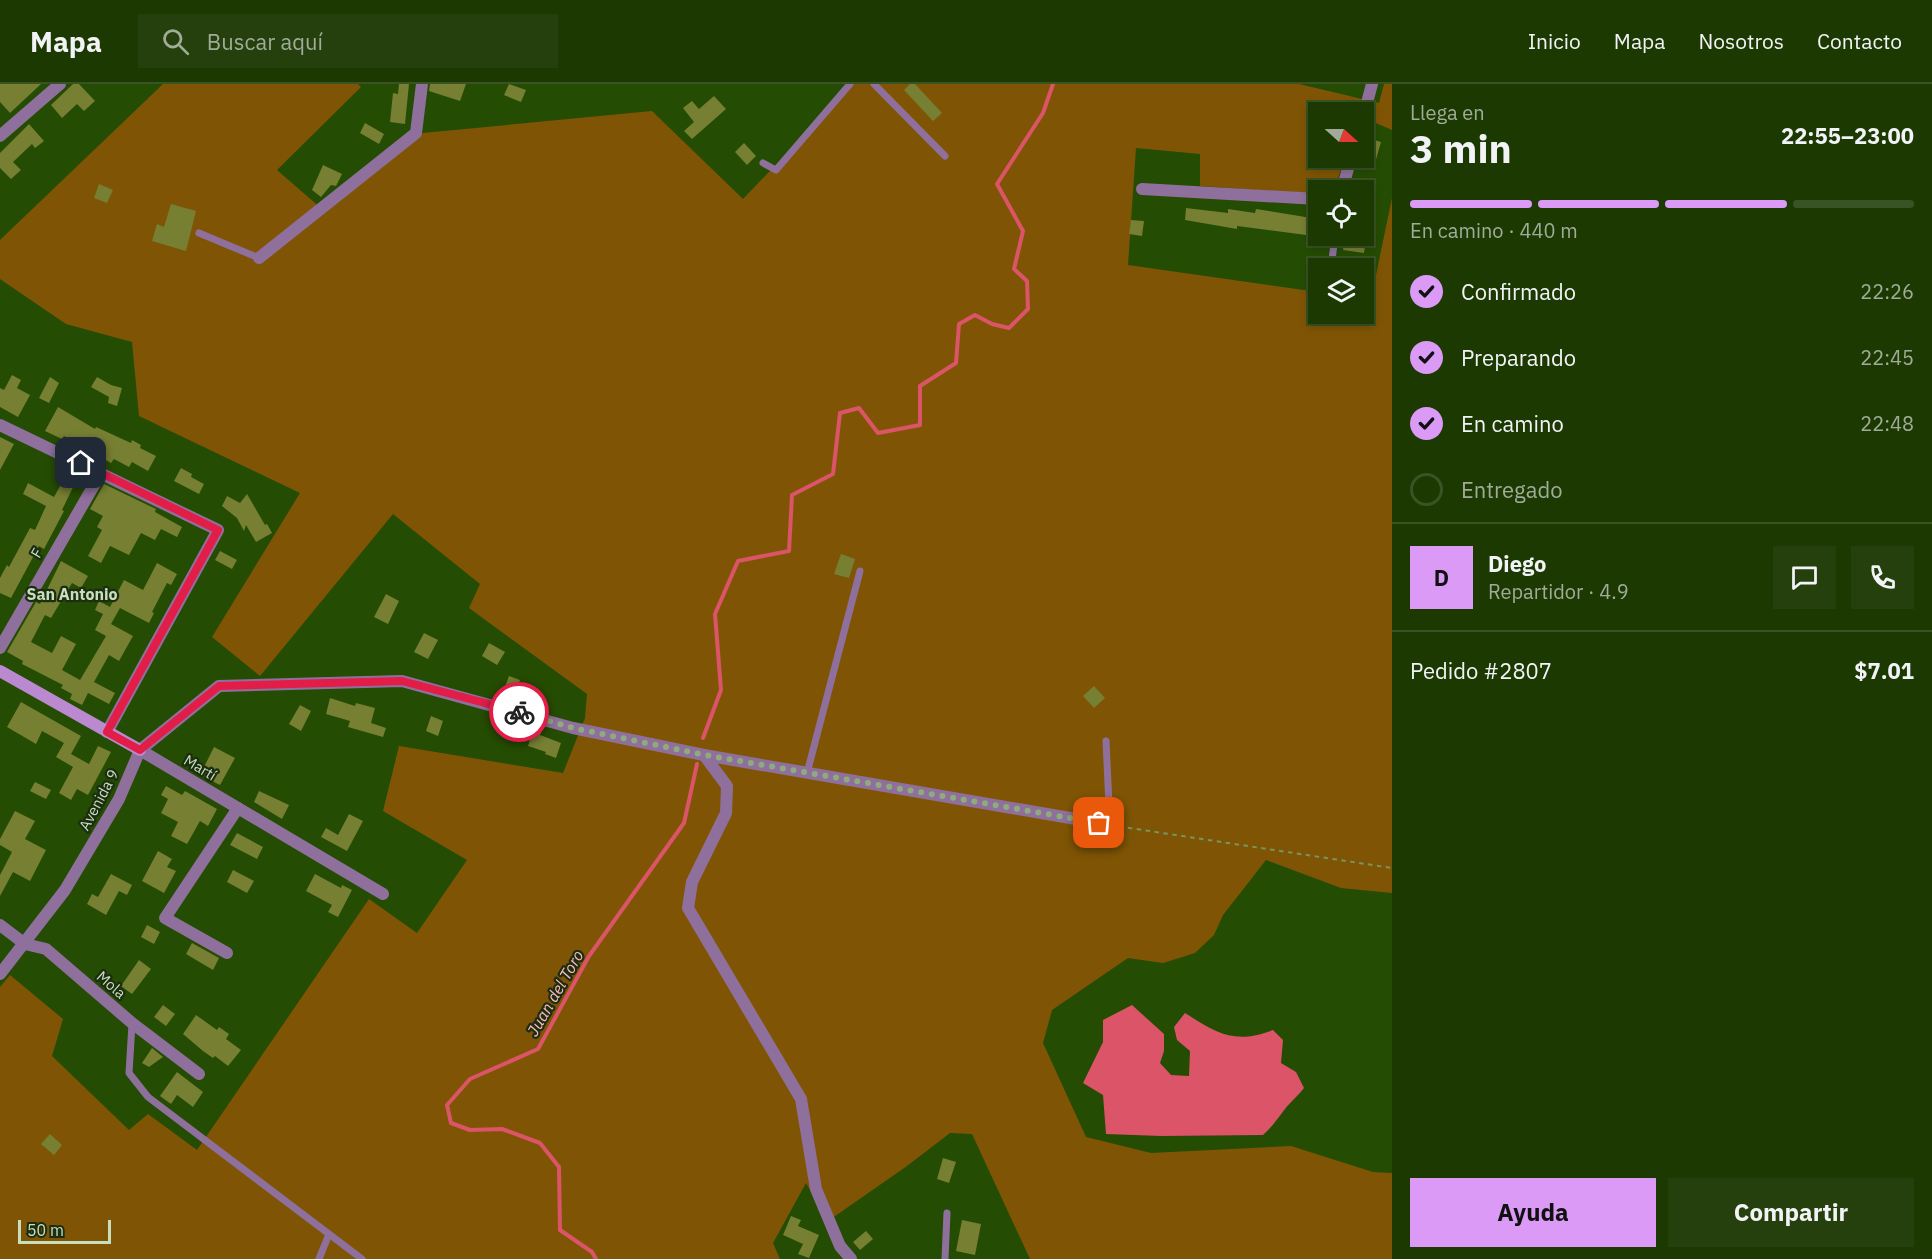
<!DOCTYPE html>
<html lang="es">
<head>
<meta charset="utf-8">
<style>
	:root { --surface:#1c3902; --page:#25400c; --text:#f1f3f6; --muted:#a0ac99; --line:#3a5324; --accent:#da9af6 }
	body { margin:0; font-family:"IBM Plex Sans",sans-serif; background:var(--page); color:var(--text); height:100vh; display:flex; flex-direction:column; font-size:22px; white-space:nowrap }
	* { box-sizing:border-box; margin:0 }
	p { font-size:20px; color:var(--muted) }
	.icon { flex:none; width:33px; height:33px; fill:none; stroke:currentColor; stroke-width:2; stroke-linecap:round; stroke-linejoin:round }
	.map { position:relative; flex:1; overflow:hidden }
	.panel { display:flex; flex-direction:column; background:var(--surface); width:540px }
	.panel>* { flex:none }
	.needle { width:39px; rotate:111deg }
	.buttons { position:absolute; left:1308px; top:18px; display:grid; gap:12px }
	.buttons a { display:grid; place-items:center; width:66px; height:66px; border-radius:0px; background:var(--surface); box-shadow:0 3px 9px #0003,0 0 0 2px var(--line); font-size:30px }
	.scale { position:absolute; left:18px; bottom:15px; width:93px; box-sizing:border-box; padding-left:6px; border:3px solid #c7dfbc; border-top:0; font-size:16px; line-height:21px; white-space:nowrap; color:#c7dfbc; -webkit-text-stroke:4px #1c2d11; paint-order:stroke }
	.pin { position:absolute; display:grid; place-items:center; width:51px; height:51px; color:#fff; margin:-26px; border-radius:12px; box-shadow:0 3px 9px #0006 }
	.courier { position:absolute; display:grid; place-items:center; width:60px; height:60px; margin:-30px; border:4px solid #e11d48; border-radius:50%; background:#fff; color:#222; box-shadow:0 2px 8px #0007 }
	.head em { font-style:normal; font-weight:800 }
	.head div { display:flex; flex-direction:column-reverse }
	.head { display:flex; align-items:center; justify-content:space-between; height:102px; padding:0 18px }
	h1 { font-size:39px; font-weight:800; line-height:45px }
	.bar { display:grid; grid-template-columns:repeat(4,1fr); gap:9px 6px; align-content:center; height:72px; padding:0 18px }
	.bar i { height:8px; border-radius:4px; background:var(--line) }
	.bar .current { background:var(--accent) }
	.bar p { grid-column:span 4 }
	.line { display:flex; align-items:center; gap:15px; padding:0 18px; border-top:2px solid var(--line) }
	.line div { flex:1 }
	.round { display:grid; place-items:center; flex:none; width:63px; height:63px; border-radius:0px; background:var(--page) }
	ol { padding:0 18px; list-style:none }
	li { display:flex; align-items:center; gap:18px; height:66px }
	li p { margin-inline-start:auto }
	li .icon { padding:6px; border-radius:50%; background:var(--accent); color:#111; stroke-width:4 }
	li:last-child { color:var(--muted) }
	li i { width:33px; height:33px; border:3px solid var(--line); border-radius:50% }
	.cta { display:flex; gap:12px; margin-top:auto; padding:12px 18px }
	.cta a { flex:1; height:69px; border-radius:0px; background:var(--accent); color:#111; font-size:24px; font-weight:800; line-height:69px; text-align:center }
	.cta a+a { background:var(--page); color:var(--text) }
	header { display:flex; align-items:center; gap:36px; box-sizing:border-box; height:84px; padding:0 30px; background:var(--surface); border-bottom:2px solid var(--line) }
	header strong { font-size:28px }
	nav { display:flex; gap:33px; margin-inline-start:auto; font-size:21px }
	.search { width:420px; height:54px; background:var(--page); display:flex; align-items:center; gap:15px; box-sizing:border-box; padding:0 21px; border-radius:0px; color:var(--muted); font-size:22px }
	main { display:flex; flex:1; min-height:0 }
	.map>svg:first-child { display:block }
	.green { fill:#7f5505 }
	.water { fill:#db5467 }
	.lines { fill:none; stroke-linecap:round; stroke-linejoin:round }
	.stream { stroke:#db5467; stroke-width:4 }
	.building { fill:#767f32 }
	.path { stroke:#76955f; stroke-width:2; stroke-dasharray:4.5 4.5; stroke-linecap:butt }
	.lane { stroke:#8f709d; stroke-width:7 }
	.street { stroke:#8f709d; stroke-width:12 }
	.secondary { stroke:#ba89d0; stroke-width:12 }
	.done { stroke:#8eac7b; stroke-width:6; stroke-dasharray:0 10.8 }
	.route { stroke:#e11d48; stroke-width:8 }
	.labels { text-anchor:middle; stroke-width:4.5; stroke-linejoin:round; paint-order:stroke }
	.street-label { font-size:15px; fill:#c7dfbc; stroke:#1c2d11 }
	.neighbourhood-label { font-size:16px; font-weight:bold; fill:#c7dfbc; stroke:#1c2d11 }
	.water-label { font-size:16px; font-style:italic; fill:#feb9bd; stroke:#1c2d11 }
</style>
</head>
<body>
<header>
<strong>Mapa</strong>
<div class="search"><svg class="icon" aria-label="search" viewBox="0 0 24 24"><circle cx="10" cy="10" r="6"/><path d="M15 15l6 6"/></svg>Buscar aquí</div>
<nav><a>Inicio</a><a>Mapa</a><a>Nosotros</a><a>Contacto</a></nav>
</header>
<main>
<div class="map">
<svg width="1392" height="1175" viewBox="0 0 1392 1175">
	<rect width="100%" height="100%" fill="#254c03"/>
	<!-- green -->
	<path class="green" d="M163,0H358L361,3L277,86L323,126L423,49L652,27L743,115L853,0H1299L1379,19L1384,0H1392V46L1364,34V28H1318V74H1345L1334,106H1318V110L1200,102V70L1136,64L1128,181L1318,208V230H1364V215H1371L1392,114V809L1341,804L1266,776L1223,831L1214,851L1195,869L1163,879L1128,874L1052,926L1043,959L1086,1053L1151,1069L1291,1062L1373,1088L1392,1089V1175H1030L972,1050L950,1049L907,1082L828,1137L806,1099L773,1159L780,1175H0V903L10,891L63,935L52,972L129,1046L148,1030L197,1066L369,815L417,849L467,776L383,727L399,662L563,689L585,634L587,610L469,524L480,500L393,430L260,592L212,553L300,409L139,332L132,258L66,240L0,195V156Z"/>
	<!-- water -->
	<path class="water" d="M1132,921L1164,950V967L1160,979L1171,991L1189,992L1190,967L1177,956L1174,943L1185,929C1217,949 1234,961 1273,946L1283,956L1281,979L1296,988L1304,1004C1297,1013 1288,1020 1282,1029C1275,1038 1271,1044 1263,1051L1161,1052L1106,1050L1103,1011L1083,999L1103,958V936Z"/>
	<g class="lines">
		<!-- stream -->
		<g class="stream">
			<path d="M703,654L721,606L715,530L738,477L789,467L792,411L833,390L840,329L859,324L878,349L920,341V302L956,279L959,240L975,231L992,240L1009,244L1028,225L1027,197L1014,185L1023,147L997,100L1043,29L1053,0"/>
			<path d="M596,1175L592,1168L560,1146L559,1083L540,1059L502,1045L470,1046L451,1039L447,1021L470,995L538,965L589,872L684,739L697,680"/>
		</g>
	</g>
	<!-- building -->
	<g class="building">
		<path d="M0,0H41L10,29L0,18Z"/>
		<path d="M73,0H79L95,17L84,27L77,20L62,34L51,21Z"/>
		<path d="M399,0H409L405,40L390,38L393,9L398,10Z"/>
		<path d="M430,0H466L460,17L429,7Z"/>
		<path d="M509,0L526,6L521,18L504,11Z"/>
		<path d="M910,0H915L942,29L933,37L904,6Z"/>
		<path d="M714,12L726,25L692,55L684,47L694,38L683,24L692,17L699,25Z"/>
		<path d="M365,39L384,50L379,60L360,49Z"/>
		<path d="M29,40L44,57L35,64L32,60L13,78L21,86L11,95L0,84V69Z"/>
		<path d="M1368,54L1381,58L1373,86L1360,82Z"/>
		<path d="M744,59L756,72L747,81L735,68Z"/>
		<path d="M323,81L342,90L336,102L331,101L321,113L312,106Z"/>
		<path d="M99,100L113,106L107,119L94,114Z"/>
		<path d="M171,120L196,127L186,167L152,157L157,140L164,143Z"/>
		<path d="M1186,124L1228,129V125L1255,129L1256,125L1318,135V155L1306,153V151L1237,142V145L1185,136Z"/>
		<path d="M1131,136L1144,137L1142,152L1129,150Z"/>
		<path d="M1345,153L1366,156L1364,169L1343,166Z"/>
		<path d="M12,291L21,296L17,304L30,311L18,333L0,323V304L4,306Z"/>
		<path d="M50,293L59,299L49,319L39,314Z"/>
		<path d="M97,293L111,301L122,304L117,322L108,319L109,313L91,303Z"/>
		<path d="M58,323L95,345L96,343L131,359L132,356L141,361L140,364L156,372L148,387L132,378L129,383L114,375L111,379L64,352L62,355L45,347Z"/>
		<path d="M0,353L14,360L0,386Z"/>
		<path d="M181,384L192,390L191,393L204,400L199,410L174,397Z"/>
		<path d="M69,386L79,391L62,426L64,427L44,465L39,462L11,514L0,509V494L7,481L9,483L30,444L35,446L46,422L23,410L28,399L54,413Z"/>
		<path d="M104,400L156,425L155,428L182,443L177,453L161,445L155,456L141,449L129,471L110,462L101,479L88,472L102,446L97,443L103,432L90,425Z"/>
		<path d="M247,410L265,441L267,440L272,449L256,458L246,441L244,447L237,434L222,422L227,412L240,419Z"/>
		<path d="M220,467L237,476L232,485L215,476Z"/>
		<path d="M841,470L855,475L849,494L834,490Z"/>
		<path d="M61,477L88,492L81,504L72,499L51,534L45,531L31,558L52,569L61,552L76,560L62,586L80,596L106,552L95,546L103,530L95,526L99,517L110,523L124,496L143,506L157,479L177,490L171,501L167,499L152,528L154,529L149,539L120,524L111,540L133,552L119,577L109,571L94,598L115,609L109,620L88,609L82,621L70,615L72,610L61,604L63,601L22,580L23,577L7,568L36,518L40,520Z"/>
		<path d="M386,510L399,517L388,540L374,533Z"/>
		<path d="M424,549L438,556L428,575L414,568Z"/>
		<path d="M489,559L505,568L497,581L482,572Z"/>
		<path d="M509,592L520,596L513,615L502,611Z"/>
		<path d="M1094,602L1105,614L1094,624L1083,612Z"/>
		<path d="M330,614L355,622L356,619L375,624L371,639L386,644L383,653L348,643L350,637L326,630Z"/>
		<path d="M21,618L81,652L71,670L89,680L98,662L111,668L88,711L77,705L71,716L59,709L73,683L56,673L64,659L42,647L36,660L7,643Z"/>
		<path d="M300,621L311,627L301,647L289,640Z"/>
		<path d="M431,632L443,637L438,652L426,647Z"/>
		<path d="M520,640L542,647L540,651L561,659L556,674L545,670L546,668L528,662L530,656L516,652Z"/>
		<path d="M214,663L235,674L220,701L200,691Z"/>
		<path d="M35,698L51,706L46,715L30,707Z"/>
		<path d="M166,702L182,711L185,707L217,725L208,742L200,737L187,760L171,752L178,738L161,729L168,715L161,711Z"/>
		<path d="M259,707L289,721L282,735L254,718Z"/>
		<path d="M15,727L35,737L25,755L46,766L30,797L13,788L0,812V791L12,768L0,761V755Z"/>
		<path d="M349,730L363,737L347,767L321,753L326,744L338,751Z"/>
		<path d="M237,749L263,763L257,775L230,761Z"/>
		<path d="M158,767L172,775L167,783L176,787L164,809L142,797Z"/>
		<path d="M233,786L254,797L247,809L227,798Z"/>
		<path d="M111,790L132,801L127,811L119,807L106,831L87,820L92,810L98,813Z"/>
		<path d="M315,790L341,804L342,801L352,806L338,833L328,828L332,821L306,807Z"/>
		<path d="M147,841L160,848L154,860L141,853Z"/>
		<path d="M192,859L219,874L213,886L186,870Z"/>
		<path d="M139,876L151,885L132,910L121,902Z"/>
		<path d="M163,921L175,930L166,942L154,933Z"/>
		<path d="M196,931L217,946L219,943L229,950L226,955L241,966L228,982L215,972L213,974L203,967L183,950Z"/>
		<path d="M152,964L163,973L149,983L142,979Z"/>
		<path d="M177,988L203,1008L193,1023L177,1011L171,1020L160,1012Z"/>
		<path d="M50,1050L62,1061L54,1071L41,1060Z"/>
		<path d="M943,1074L956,1078L949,1099L937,1095Z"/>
		<path d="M791,1132L801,1136L798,1142L819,1151L809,1174L798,1170L803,1160L783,1151Z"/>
		<path d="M962,1136L981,1140L975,1171L956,1167Z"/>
		<path d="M866,1147L873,1155L860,1166L853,1158Z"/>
	</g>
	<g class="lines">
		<!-- path -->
		<path class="path" d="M1110,741L1392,784"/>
		<!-- lane -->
		<g class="lane">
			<path d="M874,0L945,72"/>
			<path d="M763,79L776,86L850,0"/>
			<path d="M199,149L259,174"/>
			<path d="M1331,184L1335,152"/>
			<path d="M807,689L860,487"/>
			<path d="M1099,739L1109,721L1106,657"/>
			<path d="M132,940L129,989L148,1013L362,1175"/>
			<path d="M319,1175L329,1150"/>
			<path d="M945,1175L947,1129"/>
		</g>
		<!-- street -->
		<g class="street">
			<path d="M1364,30L1372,0"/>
			<path d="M0,52L60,0"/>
			<path d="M1142,105L1318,115"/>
			<path d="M1342,106L1351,74"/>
			<path d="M259,174L416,49L422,0"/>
			<path d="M0,341L218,446L107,648"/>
			<path d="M0,564L101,389"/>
			<path d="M140,666L383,810"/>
			<path d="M704,671L727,702L726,729L692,798L688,824L801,1015L816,1105L840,1162L851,1175"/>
			<path d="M0,841L25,860L46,865L132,939L199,990"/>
			<path d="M227,869L165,834L238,724"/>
			<path d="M0,890L65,806L119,715L140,666L219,602L402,597L573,644L704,671L1099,739"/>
		</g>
		<!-- secondary -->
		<path class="secondary" d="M0,587L140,666"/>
	</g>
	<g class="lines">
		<!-- done -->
		<path class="done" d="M519,628L573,644L705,671L1099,739"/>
		<!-- route -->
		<path class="route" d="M81,379L218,446L107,648L140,666L219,602L402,597L519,628"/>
	</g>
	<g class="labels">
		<!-- street labels -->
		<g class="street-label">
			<text transform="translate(37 469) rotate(-60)" y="5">F</text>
			<text transform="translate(200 684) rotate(31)" y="5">Martí</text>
			<text transform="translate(99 716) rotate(-62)" y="5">Avenida 9</text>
			<text transform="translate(111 901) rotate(41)" y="5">Mola</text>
		</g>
		<!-- neighbourhood labels -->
		<g class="neighbourhood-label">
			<text x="72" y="516">San Antonio</text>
		</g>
		<!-- water labels -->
		<g class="water-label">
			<text transform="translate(555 909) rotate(-60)" y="6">Juan del Toro</text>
		</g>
	</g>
</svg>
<div class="buttons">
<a><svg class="needle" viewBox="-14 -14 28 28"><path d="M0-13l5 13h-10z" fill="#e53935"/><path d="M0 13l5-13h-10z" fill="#a0ac99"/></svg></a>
<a><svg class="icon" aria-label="locate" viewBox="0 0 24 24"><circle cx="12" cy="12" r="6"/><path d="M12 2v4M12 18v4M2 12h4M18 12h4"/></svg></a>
<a><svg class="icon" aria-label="layers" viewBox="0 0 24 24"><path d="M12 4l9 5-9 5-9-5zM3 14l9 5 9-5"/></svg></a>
</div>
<div class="scale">50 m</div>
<div class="pin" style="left:1099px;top:739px;background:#ea580c"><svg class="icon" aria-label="bag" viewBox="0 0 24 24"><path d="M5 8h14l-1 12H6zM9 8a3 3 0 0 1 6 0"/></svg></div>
<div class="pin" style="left:81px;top:379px;background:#1f2937"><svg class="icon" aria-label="home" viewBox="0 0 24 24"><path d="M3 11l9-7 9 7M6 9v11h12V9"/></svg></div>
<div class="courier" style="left:519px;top:628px"><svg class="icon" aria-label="bike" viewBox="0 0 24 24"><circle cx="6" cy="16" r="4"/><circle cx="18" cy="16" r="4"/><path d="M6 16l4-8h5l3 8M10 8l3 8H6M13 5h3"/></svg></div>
</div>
<section class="panel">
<div class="head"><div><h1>3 min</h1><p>Llega en</p></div><em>22:55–23:00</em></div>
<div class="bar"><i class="current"></i><i class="current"></i><i class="current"></i><i></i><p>En camino · 440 m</p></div>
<ol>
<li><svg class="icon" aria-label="check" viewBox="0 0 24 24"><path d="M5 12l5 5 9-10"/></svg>Confirmado<p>22:26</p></li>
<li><svg class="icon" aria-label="check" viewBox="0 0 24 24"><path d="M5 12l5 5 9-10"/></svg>Preparando<p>22:45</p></li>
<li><svg class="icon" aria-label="check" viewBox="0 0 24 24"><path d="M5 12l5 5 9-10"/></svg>En camino<p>22:48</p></li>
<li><i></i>Entregado</li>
</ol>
<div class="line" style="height:108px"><b class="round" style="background:var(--accent);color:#111">D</b><div><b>Diego</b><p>Repartidor · 4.9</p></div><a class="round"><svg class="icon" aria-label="chat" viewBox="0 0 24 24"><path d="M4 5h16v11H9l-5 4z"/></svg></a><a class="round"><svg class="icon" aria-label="phone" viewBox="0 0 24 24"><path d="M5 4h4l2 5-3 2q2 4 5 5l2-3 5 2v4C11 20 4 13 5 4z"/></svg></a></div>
<div class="line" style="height:78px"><div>Pedido #2807</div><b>$7.01</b></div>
<div class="cta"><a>Ayuda</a><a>Compartir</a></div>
</section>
</main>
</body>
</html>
